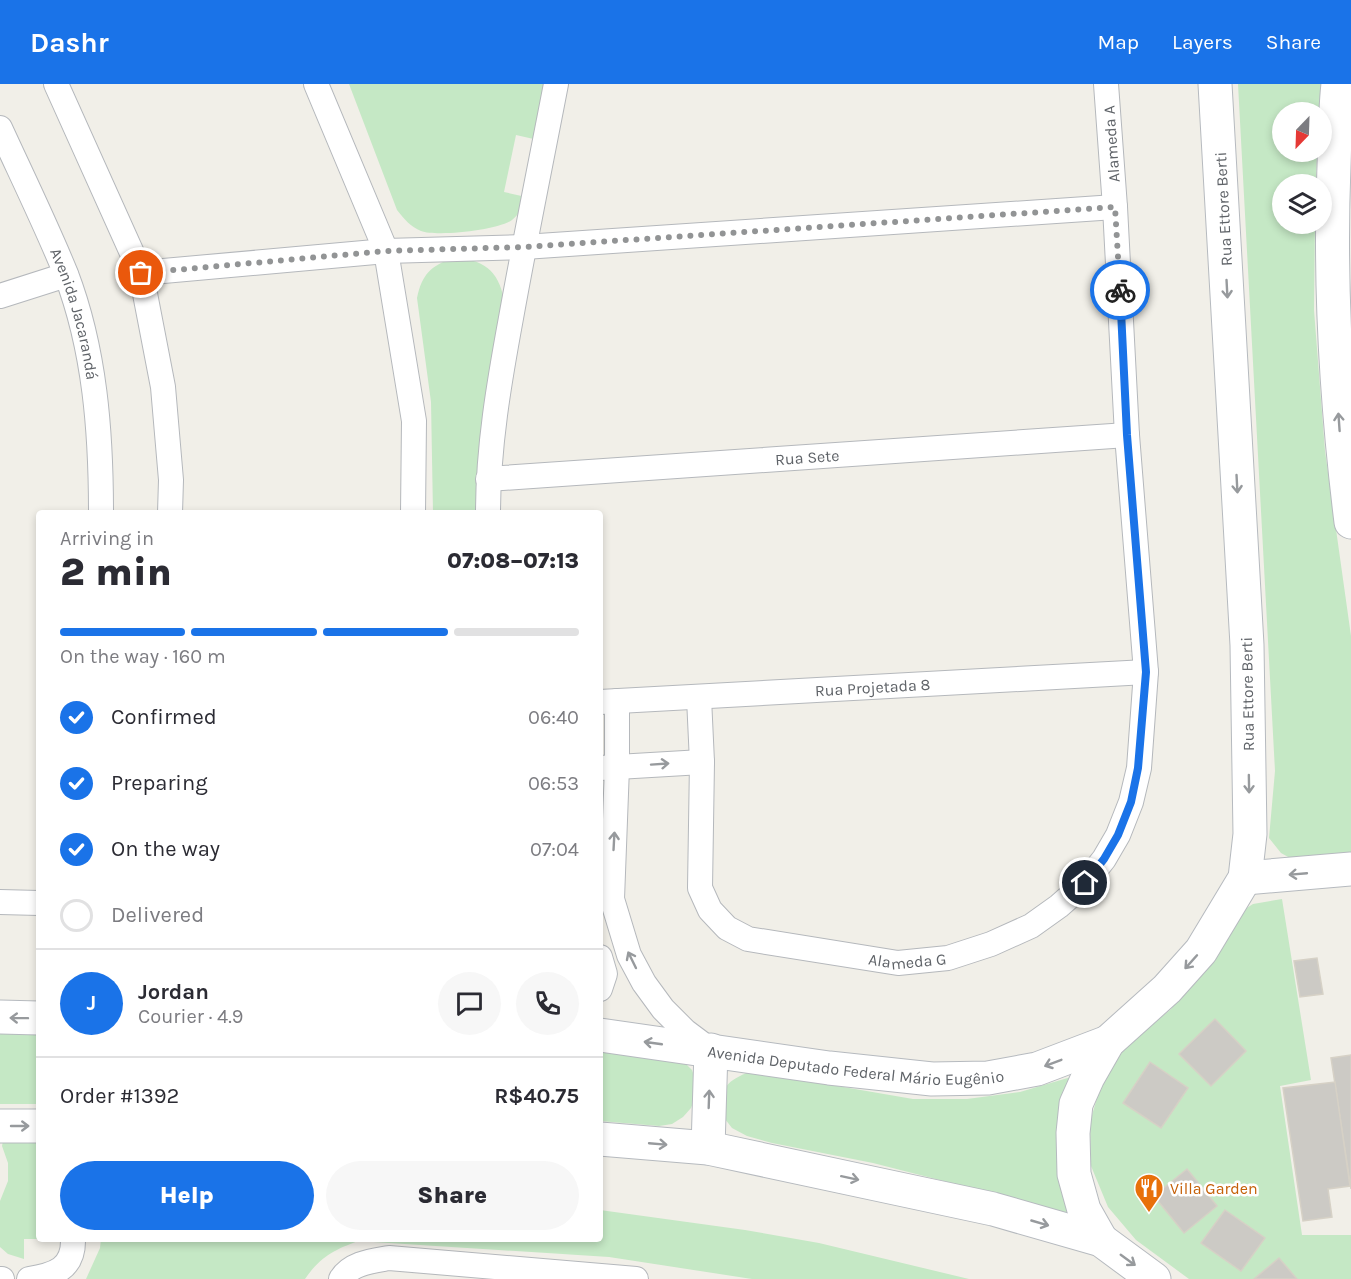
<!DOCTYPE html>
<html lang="en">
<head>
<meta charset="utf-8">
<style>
	:root { --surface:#fff; --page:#f7f7f7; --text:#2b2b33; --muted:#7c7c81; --line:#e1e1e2; --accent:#1a73e8 }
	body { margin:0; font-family:Karla,sans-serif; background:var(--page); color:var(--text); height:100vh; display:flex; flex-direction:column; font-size:22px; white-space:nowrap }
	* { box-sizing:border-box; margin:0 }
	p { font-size:20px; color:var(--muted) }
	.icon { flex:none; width:33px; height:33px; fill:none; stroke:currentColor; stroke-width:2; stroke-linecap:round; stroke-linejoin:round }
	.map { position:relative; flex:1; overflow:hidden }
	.panel { position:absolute; left:36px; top:426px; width:567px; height:732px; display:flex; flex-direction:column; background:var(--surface); border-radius:6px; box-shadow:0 3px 9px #0003 }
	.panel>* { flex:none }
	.needle { width:39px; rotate:203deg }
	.buttons { position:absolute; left:1272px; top:18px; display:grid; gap:12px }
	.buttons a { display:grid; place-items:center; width:60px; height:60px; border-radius:50%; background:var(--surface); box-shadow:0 3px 9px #0003; font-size:30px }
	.pin { position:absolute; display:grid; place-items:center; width:51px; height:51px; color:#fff; margin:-26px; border:3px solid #fff; border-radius:50%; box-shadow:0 2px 6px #0007 }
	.courier { position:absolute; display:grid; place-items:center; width:60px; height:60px; margin:-30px; border:4px solid #1a73e8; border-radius:50%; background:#fff; color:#222; box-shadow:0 2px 8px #0007 }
	.summary em { font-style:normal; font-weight:800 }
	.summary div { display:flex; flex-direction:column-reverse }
	.summary { display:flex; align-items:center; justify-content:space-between; height:102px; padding:0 24px }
	h1 { font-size:39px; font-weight:800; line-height:45px }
	.bar { display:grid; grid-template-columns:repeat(4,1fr); gap:9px 6px; align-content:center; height:72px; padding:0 24px }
	.bar i { height:8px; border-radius:4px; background:var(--line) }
	.bar .active { background:var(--accent) }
	.bar p { grid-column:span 4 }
	.line { display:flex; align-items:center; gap:15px; padding:0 24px; border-top:2px solid var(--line) }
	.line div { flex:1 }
	.round { display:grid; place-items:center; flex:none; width:63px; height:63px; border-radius:32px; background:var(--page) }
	ol { padding:0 24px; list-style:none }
	li { display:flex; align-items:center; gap:18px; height:66px }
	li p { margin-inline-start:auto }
	li .icon { padding:6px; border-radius:50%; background:var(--accent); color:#fff; stroke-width:4 }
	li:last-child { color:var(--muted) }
	li i { width:33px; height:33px; border:3px solid var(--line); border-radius:50% }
	.cta { display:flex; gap:12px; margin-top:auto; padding:12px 24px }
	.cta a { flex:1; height:69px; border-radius:36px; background:var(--accent); color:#fff; font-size:24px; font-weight:800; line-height:69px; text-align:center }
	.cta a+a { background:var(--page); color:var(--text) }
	header { display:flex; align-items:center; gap:36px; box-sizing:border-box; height:84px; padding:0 30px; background:var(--accent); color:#fff }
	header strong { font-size:28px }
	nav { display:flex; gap:33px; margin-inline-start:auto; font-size:21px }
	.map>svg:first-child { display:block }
	.green { fill:#c5e8c5 }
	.building { fill:#cccac5; stroke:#d6d1c6; stroke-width:1.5 }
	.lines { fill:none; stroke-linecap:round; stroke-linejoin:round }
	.street-casing { stroke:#b5b8bc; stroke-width:26 }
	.secondary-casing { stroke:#b6babf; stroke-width:35 }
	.street { stroke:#fff; stroke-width:24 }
	.secondary { stroke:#fff; stroke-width:33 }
	.oneway { stroke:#979a9d }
	.done { stroke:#929495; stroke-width:6; stroke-dasharray:0 10.8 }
	.route { stroke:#1a73e8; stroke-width:8 }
	.labels { text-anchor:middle; stroke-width:5; stroke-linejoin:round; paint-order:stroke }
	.street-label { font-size:16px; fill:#5f6368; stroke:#fff }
	.food-label { font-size:16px; fill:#c56008; stroke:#fff; text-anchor:start }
</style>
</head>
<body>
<header>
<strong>Dashr</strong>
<nav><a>Map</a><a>Layers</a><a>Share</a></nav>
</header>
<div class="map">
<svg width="1351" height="1195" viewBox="0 0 1351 1195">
	<rect width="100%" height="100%" fill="#f1efe8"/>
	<!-- green -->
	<g class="green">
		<path d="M349,0H550L538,56L516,51L504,108L526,113C523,121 520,130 512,136C499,146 437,153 421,147C411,143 404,135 397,126Z"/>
		<path d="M1238,0H1324L1321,28H1282V68H1317L1316,100H1282V140H1315L1314,226L1325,367L1351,552V770L1299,779L1281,769L1269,754L1275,687Z"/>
		<path d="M453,174C483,175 498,186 504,215L481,429H433L431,318L417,214C422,190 431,182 453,174Z"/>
		<path d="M1282,815L1311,996L1280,1002L1302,1151H1351V1195H1189L1136,1156L1108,1123L1091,1082L1090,1038L1102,997L1127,961L1170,926L1206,885L1245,825L1253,820Z"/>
		<path d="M0,948L39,949V1020H0Z"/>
		<path d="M600,964L678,972L692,986L696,998V1011L691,1024L683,1033L672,1040L659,1042L600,1037Z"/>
		<path d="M751,987L913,1015H967L1020,1008L1071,993L1073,1130L873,1079L772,1059L747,1052L732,1044L721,1030C722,1002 725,998 751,987Z"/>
		<path d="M39,1053V1155H24V1175L8,1170L0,1163V1117L8,1097V1079L2,1062L3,1057Z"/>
		<path d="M600,1126L745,1146L819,1159L969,1195H752L609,1173L358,1157C334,1166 320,1173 305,1195H86L100,1164L101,1155H600Z"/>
	</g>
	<!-- building -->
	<g class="building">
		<path d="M1317,874L1323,910L1300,913L1294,877Z"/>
		<path d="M1215,935L1246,967L1211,1002L1179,970Z"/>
		<path d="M1351,971V1105L1331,974Z"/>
		<path d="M1150,978L1188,1004L1161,1044L1123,1019Z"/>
		<path d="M1335,998L1350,1102L1328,1105L1332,1133L1303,1137L1283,1004Z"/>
		<path d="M1187,1085L1217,1122L1184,1149L1154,1112Z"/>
		<path d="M1225,1126L1265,1154L1241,1187L1201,1159Z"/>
		<path d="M1279,1174L1297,1195H1254Z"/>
	</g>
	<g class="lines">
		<!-- street casing -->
		<g class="street-casing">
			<g id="street">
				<path d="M56,0L141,189L163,303L171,396L170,429"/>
				<path d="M316,0L386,167L414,337L413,429"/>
				<path id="s1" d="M0,44C22,92 46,141 66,190C95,266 101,348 101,429"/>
				<path d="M141,189L386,167L524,163L1115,123"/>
				<path d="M0,212L66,191"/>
				<path id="s2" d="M488,395L1127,351"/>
				<path d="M488,429C488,363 499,299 511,234C525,156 541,78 556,0"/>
				<path id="s3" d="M699,614L702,678L700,804L710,826L727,844L748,855L898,879L948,874L991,860L1031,842L1059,822L1085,799L1104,775L1118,751L1131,718L1139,684L1146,588L1127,351L1115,123L1106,0"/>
				<path d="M617,617V683L612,815L629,871L644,899L663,925L685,947L709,965"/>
				<path id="s4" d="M600,618L1146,588"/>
				<path d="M600,684L702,678"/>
				<path d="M0,818L39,819"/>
				<path d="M600,873L605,890L600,905"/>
				<path d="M0,1195H2"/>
				<path d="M29,1195C54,1191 74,1185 73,1155"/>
				<path d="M341,1195C351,1179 372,1177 389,1174L636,1195"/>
			</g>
		</g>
		<!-- secondary casing -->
		<g class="secondary-casing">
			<g id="secondary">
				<path d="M1338,0C1335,27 1335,55 1334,82C1329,203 1336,317 1351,438"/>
				<path d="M1245,794L1351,785"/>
				<path d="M0,933L39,934"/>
				<path id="s5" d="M600,951L829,984L932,995L988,994L1037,985L1108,958"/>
				<path d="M0,1042H39"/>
				<path d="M600,1055L708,1064L993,1125L1101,1156L1154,1195"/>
				<path d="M708,1064L711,966"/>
				<path d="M1101,1156L1084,1126L1074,1090L1073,1049L1076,1020L1088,993L1108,958L1167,905L1201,867L1245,794L1250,750L1247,561L1215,0"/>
			</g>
		</g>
		<!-- street -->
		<use href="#street" class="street"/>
		<!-- secondary -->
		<use href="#secondary" class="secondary"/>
	</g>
	<!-- one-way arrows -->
	<defs><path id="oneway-shaft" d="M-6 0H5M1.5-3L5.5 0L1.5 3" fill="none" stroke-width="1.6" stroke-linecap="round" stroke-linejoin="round" transform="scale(1.5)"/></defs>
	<g class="oneway">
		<use href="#oneway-shaft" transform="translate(1227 205) rotate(87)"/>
		<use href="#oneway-shaft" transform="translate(1339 338) rotate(-94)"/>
		<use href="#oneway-shaft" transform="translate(1237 400) rotate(87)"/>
		<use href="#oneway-shaft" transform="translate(660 680) rotate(-4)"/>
		<use href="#oneway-shaft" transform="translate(1249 700) rotate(89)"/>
		<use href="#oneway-shaft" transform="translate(614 757) rotate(-87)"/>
		<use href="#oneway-shaft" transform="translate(1298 790) rotate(175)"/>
		<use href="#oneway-shaft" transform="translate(632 876) rotate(-116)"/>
		<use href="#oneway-shaft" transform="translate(1191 878) rotate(132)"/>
		<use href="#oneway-shaft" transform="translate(19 934) rotate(-179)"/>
		<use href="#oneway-shaft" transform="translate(653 959) rotate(-172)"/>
		<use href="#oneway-shaft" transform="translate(1053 979) rotate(159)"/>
		<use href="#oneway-shaft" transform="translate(709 1015) rotate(-88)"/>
		<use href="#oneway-shaft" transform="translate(20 1042)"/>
		<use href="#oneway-shaft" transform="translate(658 1060) rotate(5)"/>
		<use href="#oneway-shaft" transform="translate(850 1094) rotate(12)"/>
		<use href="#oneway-shaft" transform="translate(1040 1139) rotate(16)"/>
		<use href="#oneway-shaft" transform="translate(1128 1176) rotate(36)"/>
	</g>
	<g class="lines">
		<!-- done -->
		<path class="done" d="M141,189L386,167L524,163L1115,123L1120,206"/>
		<!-- route -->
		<path class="route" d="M1085,799L1104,775L1118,751L1131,718L1138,684L1146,588L1127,351L1120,206"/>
	</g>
	<!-- icons -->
	<defs>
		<g id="restaurant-pin" transform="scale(1.5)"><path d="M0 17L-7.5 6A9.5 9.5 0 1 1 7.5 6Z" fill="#e8710a" stroke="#fff"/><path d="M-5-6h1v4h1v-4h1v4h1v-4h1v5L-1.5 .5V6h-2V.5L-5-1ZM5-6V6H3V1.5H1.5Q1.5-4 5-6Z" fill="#fff"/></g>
	</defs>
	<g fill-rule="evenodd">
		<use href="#restaurant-pin" x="1149" y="1104"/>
	</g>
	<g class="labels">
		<!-- street labels -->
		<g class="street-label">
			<text transform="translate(1111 60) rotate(-94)" y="6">Alameda A</text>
			<text transform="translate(1223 125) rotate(-93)" y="6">Rua Ettore Berti</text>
			<text dy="6" stroke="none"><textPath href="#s1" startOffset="201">Avenida Jacarandá</textPath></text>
			<text dy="6" stroke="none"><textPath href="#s2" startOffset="320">Rua Sete</textPath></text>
			<text dy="6" stroke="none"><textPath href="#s4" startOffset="273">Rua Projetada 8</textPath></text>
			<text transform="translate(1247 610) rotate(-91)" y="6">Rua Ettore Berti</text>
			<text dy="6" stroke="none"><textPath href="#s3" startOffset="424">Alameda G</textPath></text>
			<text dy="6" stroke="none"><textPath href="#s5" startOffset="258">Avenida Deputado Federal Mário Eugênio</textPath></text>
		</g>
		<!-- food labels -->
		<g class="food-label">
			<text x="1170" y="1110">Villa Garden</text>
		</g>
	</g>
</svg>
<div class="buttons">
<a><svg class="needle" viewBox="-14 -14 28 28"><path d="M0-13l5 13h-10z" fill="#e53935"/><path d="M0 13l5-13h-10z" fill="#7c7c81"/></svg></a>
<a><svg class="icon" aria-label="layers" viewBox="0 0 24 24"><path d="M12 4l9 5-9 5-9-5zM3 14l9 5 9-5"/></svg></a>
</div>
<div class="pin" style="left:141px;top:189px;background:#ea580c"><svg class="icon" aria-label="bag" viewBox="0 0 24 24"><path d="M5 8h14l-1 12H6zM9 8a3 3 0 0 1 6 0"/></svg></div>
<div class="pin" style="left:1085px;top:799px;background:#1f2937"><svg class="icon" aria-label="home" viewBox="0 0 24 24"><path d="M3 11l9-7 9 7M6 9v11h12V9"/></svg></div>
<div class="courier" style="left:1120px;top:206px"><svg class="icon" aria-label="bike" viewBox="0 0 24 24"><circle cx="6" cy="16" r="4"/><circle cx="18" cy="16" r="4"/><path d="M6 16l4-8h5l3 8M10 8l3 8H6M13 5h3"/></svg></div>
<section class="panel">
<div class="summary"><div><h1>2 min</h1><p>Arriving in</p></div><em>07:08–07:13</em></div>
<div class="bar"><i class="active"></i><i class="active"></i><i class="active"></i><i></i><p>On the way · 160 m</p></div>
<ol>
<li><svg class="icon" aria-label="check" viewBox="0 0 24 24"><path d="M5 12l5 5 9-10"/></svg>Confirmed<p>06:40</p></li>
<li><svg class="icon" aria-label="check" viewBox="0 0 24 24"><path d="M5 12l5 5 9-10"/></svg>Preparing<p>06:53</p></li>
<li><svg class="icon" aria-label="check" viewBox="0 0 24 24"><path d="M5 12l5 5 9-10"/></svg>On the way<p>07:04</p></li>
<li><i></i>Delivered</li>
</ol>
<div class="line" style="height:108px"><b class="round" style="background:var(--accent);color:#fff">J</b><div><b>Jordan</b><p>Courier · 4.9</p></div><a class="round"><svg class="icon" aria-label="chat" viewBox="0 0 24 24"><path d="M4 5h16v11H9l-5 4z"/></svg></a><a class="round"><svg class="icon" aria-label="phone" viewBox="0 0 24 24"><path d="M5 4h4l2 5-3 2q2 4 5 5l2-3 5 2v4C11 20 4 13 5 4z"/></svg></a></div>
<div class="line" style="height:78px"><div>Order #1392</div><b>R$40.75</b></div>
<div class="cta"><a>Help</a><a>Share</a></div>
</section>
</div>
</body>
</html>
